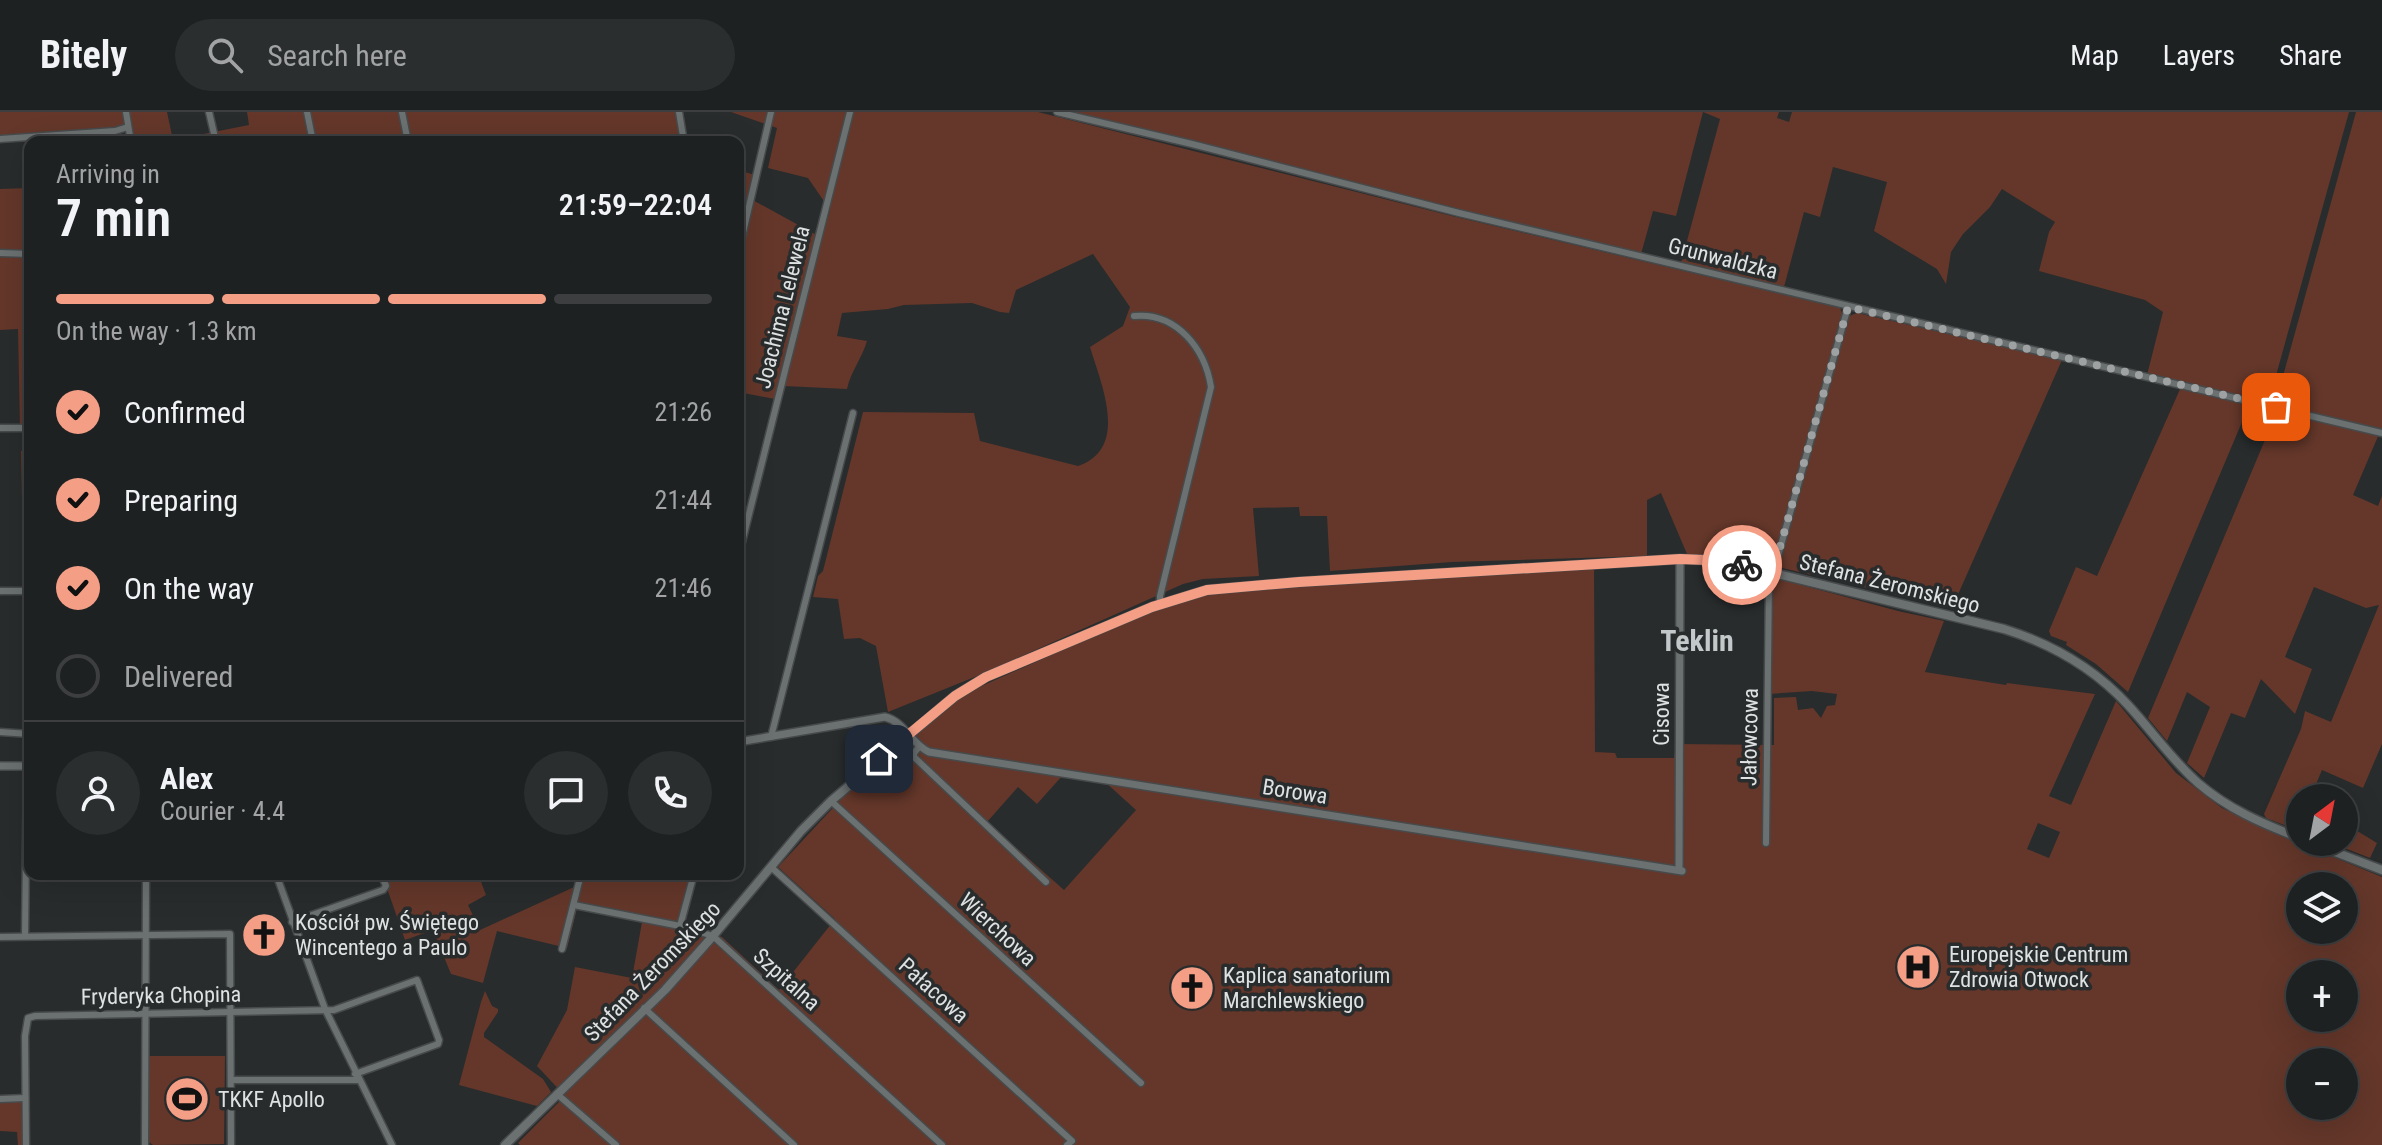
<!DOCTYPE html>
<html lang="en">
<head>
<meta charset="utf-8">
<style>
	:root { --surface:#1e2122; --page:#2b2e2f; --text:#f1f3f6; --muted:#a1a3a5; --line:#3c3e40; --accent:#f49e86 }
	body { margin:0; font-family:"Roboto Condensed",sans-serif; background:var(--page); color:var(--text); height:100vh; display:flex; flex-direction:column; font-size:30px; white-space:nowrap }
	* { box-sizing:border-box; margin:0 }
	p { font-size:26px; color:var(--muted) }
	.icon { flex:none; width:44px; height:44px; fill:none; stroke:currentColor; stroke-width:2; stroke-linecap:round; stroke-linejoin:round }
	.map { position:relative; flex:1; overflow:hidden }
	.sheet { position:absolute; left:24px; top:24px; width:720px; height:744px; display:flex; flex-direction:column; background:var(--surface); border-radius:16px; box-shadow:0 8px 32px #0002,0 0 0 2px var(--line) }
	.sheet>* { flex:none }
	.needle { width:52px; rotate:32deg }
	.tools { position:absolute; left:2286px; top:672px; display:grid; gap:16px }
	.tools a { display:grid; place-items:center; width:72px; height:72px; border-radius:50%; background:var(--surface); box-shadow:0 8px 32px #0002,0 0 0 2px var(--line); font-size:40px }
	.pin { position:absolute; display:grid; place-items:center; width:68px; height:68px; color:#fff; margin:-34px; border-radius:16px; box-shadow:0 4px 12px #0006 }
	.courier { position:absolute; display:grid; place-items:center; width:80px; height:80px; margin:-40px; border:6px solid #f49e86; border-radius:50%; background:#fff; color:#222; box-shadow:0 2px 10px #0007 }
	.overview em { font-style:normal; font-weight:600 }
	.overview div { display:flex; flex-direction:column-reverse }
	.overview { display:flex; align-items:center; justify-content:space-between; height:136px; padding:0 32px }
	h1 { font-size:52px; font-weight:600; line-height:60px }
	.bar { display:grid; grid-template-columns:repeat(4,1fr); gap:12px 8px; align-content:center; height:96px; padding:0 32px }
	.bar i { height:10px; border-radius:6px; background:var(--line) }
	.bar .on { background:var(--accent) }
	.bar p { grid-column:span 4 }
	.line { display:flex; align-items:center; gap:20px; padding:0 32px; border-top:2px solid var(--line) }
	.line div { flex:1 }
	.round { display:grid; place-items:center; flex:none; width:84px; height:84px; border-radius:42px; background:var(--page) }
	ol { padding:0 32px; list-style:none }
	li { display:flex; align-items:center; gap:24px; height:88px }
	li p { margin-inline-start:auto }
	li .icon { padding:8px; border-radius:50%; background:var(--accent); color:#111; stroke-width:4 }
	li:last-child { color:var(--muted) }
	li i { width:44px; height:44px; border:4px solid var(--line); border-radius:50% }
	header { display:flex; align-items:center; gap:48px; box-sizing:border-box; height:112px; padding:0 40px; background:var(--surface); border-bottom:2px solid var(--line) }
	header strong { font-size:38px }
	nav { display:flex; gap:44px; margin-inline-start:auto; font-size:28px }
	.search { width:560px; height:72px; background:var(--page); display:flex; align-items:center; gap:20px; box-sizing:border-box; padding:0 28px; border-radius:44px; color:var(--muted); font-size:30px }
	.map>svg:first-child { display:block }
	.green { fill:#64372a; fill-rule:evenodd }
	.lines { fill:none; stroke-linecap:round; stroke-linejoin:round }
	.minor-casing { stroke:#474a4b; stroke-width:9 }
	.tertiary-casing { stroke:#474a4b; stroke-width:10 }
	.secondary-casing { stroke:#474a4b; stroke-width:11 }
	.minor { stroke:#6b7071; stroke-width:6 }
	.tertiary { stroke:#6b7071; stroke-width:7 }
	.secondary { stroke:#6b7071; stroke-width:8 }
	.done { stroke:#9fa2a3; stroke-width:8; stroke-dasharray:0 14.4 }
	.route { stroke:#f49e86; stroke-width:10 }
	.labels { text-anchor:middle; stroke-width:7; stroke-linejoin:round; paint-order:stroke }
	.street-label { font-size:22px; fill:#dfe2e2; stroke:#282c2d }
	.poi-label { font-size:22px; fill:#dfe2e2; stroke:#282c2d; text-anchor:start }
	.district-label { font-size:30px; font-weight:bold; fill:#c3c8ca; stroke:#282c2d }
</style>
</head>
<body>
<header>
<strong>Bitely</strong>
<div class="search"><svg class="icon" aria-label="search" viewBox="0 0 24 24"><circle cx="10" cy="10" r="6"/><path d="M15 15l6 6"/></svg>Search here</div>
<nav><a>Map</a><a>Layers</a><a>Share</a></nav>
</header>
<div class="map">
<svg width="2382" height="1033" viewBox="0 0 2382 1033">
	<rect width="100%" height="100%" fill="#282c2d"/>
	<!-- green -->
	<g class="green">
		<path d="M0,0H167L173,28L249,13L247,0H681L687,30H133L131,14L0,25Z"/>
		<path d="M731,0H1038L1452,104L1840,196L1843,203L1774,449L1771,453L1747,448V446L1743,445L1742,447L1725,443L1687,442L1661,381L1647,388V444L1452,450L1330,459L1327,404H1300L1299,395L1253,396L1259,464L1203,467L1183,472L982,562L888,600L876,534L860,526L844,527L838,487L813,485L818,464L823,459L863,300L974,301L980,329L1078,354C1130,336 1101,272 1090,235L1123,214L1130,195L1093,142L1016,178L1009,201L1000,200L972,191L904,193L888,197L842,201L837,224L867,229C862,246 851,259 847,277L784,274L780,288L738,280V58L755,63L749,86L822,126L830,98L808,66L768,56L777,16Z"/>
		<path d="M1064,0H1703L1676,104L1653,99L1641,142Z"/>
		<path d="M1703,0H1779L1777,6L1789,10L1792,0H2349L2277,260L2271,291L2147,263L2163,200L2145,188L2039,159L2049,120L2055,110L2002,77L1990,95L1963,122L1951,140L1946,172L1937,157L1874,119L1887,70L1833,55L1820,105L1804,100L1784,175L1681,151L1720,7Z"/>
		<path d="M2356,0H2382V319L2275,293Z"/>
		<path d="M30,76V317H20L18,217L0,218V77Z"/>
		<path d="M1857,201L2062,248L1952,496L1778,455L1847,207L1849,204Z"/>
		<path d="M2181,275L2250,291L2128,580L2096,552L2066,533L2067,530L2051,524L2049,519L2076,455L2097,464Z"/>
		<path d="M2278,297L2379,322L2353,383L2378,394L2382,384V632L2363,676L2322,658L2310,686H2300V719L2266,706L2264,702L2301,617L2305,599L2331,610L2379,493L2366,496L2314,475L2285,545L2312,557L2295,602L2261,567L2245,606L2231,601L2204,666L2187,651L2210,595L2187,580L2167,629L2148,606Z"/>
		<path d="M21,339H30V439H23Z"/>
		<path d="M1594,456L1595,640L1615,641L1617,646H1674L1676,632L1774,633V586L1796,585L1798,598L1813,596L1821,606L1827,594L1835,593L1837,582L1812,579L1769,582L1771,467L1775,466L1898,499L1944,509L1925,560L2006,573L2007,571L2095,582L2049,684L2071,693L2116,589L2176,661L2222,696L2272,720L2382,765V1033H520L518,1031L565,984L537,954L567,898L575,855L632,866L642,810L577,796L567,836L497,819L483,871L451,862L433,818L405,828L382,762H478L486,783L468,793L480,818L583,771L585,762L692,763L679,811L722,825L779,878L835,807L778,755L843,685L896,641L922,616L966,581L1152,498L1204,482L1229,478ZM1063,663L1104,669L1136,698L1064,778L987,710L1018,675L1037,692ZM2038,711L2060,720L2049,746L2027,737ZM2300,774H2344V818H2300ZM2300,862H2344V906H2300ZM2300,950H2344V994H2300Z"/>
		<path d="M2344,711L2377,731L2370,746L2329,730H2344Z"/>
		<path d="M485,879L492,894L498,897V900L484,921V925L543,967L551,980L537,994L459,973L481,890Z"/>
		<path d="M149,944H225L224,1032L153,1033L149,1030Z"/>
		<path d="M21,989L23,1033H18L17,1020L0,1019V990Z"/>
	</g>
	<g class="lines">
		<!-- minor casing -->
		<g class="minor-casing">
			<g id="minor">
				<path d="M126,0L131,30"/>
				<path d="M209,0L216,30"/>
				<path d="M307,0L313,30"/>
				<path d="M402,0L408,30"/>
				<path d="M679,0L684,30"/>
				<path d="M1057,0L1192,32L1459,101L2382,321"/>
				<path d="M0,27L115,19L128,15"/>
				<path d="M0,141L30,142"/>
				<path d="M738,142L771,0"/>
				<path d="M1134,204C1177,200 1205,237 1211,275L1160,484V492"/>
				<path d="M0,316H30"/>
				<path d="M738,446L850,0"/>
				<path d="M0,479H30"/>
				<path d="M0,620L30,622"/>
				<path d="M771,625L853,301"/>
				<path d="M919,635L914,641V645L1046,770"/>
				<path d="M831,689L1141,971"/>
				<path d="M1766,731L1769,466L1776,451L1848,195"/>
				<path d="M771,755L1072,1029L1067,1033"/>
				<path d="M276,762L325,897L392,1033"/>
				<path d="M574,793L680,814L713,824L942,1033"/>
				<path d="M292,810L383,778L386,774L381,762"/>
				<path d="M680,814L694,762"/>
				<path d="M25,824L27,654"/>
				<path d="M0,825L230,822L231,1033"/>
				<path d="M562,837L581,762"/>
				<path d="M644,896L794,1033"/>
				<path d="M231,968H358"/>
				<path d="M557,982L616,1033"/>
				<path d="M0,987L25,986"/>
				<path d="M26,1033L25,924L28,906L35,904L334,898L417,868L439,928L438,932L355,962"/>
				<path d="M145,1033L146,762"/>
			</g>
		</g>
		<!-- tertiary casing -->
		<g class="tertiary-casing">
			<g id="tertiary">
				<path d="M738,630L885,605C905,610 911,632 929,640L1682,759"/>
				<path d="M0,654H30"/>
				<path d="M1679,758L1680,447"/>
			</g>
		</g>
		<!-- secondary casing -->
		<g class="secondary-casing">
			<g id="secondary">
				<path d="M2309,730L2382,758"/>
				<path d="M505,1033L665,878L713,824L801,719L831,689L955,584L986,565L1152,495L1207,478L1299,470L1680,447L1706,448L1745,454L2004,517C2052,532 2094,556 2128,593C2152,619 2172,648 2198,671C2228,697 2263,712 2300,726"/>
			</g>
		</g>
		<!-- minor -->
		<use href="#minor" class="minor"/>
		<!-- tertiary -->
		<use href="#tertiary" class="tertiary"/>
		<!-- secondary -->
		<use href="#secondary" class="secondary"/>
	</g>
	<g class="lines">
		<!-- done -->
		<path class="done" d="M1742,453L1771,460L1775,453L1848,195L2276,295"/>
		<!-- route -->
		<path class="route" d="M879,647L955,584L986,565L1152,495L1207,478L1299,470L1680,447L1706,448L1742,453"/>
	</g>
	<!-- icons -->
	<defs>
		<g id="church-disc" transform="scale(2.3)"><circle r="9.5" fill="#f49e86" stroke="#282c2d"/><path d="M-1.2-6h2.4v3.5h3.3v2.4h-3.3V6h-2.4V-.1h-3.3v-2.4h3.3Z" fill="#111"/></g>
		<g id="hospital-disc" transform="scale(2.3)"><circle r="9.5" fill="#f49e86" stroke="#282c2d"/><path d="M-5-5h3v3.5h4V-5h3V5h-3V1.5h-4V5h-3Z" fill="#111"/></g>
		<g id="stadium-disc" transform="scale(2.3)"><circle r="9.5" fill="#f49e86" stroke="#282c2d"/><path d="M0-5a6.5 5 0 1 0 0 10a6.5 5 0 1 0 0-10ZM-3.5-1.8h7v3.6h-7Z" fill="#111"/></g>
	</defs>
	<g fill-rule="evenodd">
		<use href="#church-disc" x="264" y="823"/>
		<use href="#hospital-disc" x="1918" y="855"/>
		<use href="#church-disc" x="1192" y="876"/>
		<use href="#stadium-disc" x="187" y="987"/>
	</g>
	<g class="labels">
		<!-- street labels -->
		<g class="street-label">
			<text transform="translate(1723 146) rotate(14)" y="8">Grunwaldzka</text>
			<text transform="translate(782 195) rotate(-76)" y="8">Joachima Lelewela</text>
			<text transform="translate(1890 471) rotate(14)" y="8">Stefana Żeromskiego</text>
			<text transform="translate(1661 602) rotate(-90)" y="8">Cisowa</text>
			<text transform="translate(1749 625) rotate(-89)" y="8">Jałowcowa</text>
			<text transform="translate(1295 679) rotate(9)" y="8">Borowa</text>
			<text transform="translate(998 817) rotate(43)" y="8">Wierchowa</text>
			<text transform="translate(652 859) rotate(-46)" y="8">Stefana Żeromskiego</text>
			<text transform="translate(787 867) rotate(42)" y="8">Szpitalna</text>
			<text transform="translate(934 878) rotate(42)" y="8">Pałacowa</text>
			<text transform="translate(161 883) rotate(-1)" y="8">Fryderyka Chopina</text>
		</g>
		<!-- poi labels -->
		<g class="poi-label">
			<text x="295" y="818">Kościół pw. Świętego<tspan x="295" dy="25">Wincentego a Paulo</tspan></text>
			<text x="1949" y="850">Europejskie Centrum<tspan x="1949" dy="25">Zdrowia Otwock</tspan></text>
			<text x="1223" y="871">Kaplica sanatorium<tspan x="1223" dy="25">Marchlewskiego</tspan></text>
			<text x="218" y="995">TKKF Apollo</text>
		</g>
		<!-- district labels -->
		<g class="district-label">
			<text x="1697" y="539">Teklin</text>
		</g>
	</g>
</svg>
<div class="tools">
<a><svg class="needle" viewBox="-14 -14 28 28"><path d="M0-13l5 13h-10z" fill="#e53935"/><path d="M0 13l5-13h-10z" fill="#a1a3a5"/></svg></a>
<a><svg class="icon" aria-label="layers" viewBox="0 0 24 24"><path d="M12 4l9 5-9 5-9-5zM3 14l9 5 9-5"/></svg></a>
<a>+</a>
<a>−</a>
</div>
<div class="pin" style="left:2276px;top:295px;background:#ea580c"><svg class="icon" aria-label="bag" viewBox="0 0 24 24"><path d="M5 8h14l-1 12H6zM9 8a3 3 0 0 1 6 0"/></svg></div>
<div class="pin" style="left:879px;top:647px;background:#1f2937"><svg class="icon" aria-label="home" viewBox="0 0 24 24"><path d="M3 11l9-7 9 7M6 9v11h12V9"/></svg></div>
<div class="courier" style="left:1742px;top:453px"><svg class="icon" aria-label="bike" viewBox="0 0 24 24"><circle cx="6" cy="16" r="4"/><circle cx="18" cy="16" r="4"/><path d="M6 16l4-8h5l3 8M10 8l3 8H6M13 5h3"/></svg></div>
<section class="sheet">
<div class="overview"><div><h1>7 min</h1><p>Arriving in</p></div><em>21:59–22:04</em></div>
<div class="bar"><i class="on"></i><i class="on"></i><i class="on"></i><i></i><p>On the way · 1.3 km</p></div>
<ol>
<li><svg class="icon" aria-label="check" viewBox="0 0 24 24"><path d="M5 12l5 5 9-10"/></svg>Confirmed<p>21:26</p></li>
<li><svg class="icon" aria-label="check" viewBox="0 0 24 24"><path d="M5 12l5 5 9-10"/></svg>Preparing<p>21:44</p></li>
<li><svg class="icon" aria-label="check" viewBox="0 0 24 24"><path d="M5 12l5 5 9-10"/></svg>On the way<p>21:46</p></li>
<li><i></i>Delivered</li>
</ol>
<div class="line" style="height:144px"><a class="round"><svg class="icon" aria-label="person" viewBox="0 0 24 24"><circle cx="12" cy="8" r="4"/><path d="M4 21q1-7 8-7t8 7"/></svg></a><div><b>Alex</b><p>Courier · 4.4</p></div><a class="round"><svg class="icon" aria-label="chat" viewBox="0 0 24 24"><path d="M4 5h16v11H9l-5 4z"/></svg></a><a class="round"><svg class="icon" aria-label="phone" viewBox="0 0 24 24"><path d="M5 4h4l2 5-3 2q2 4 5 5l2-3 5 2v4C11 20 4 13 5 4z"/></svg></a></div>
</section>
</div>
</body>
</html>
